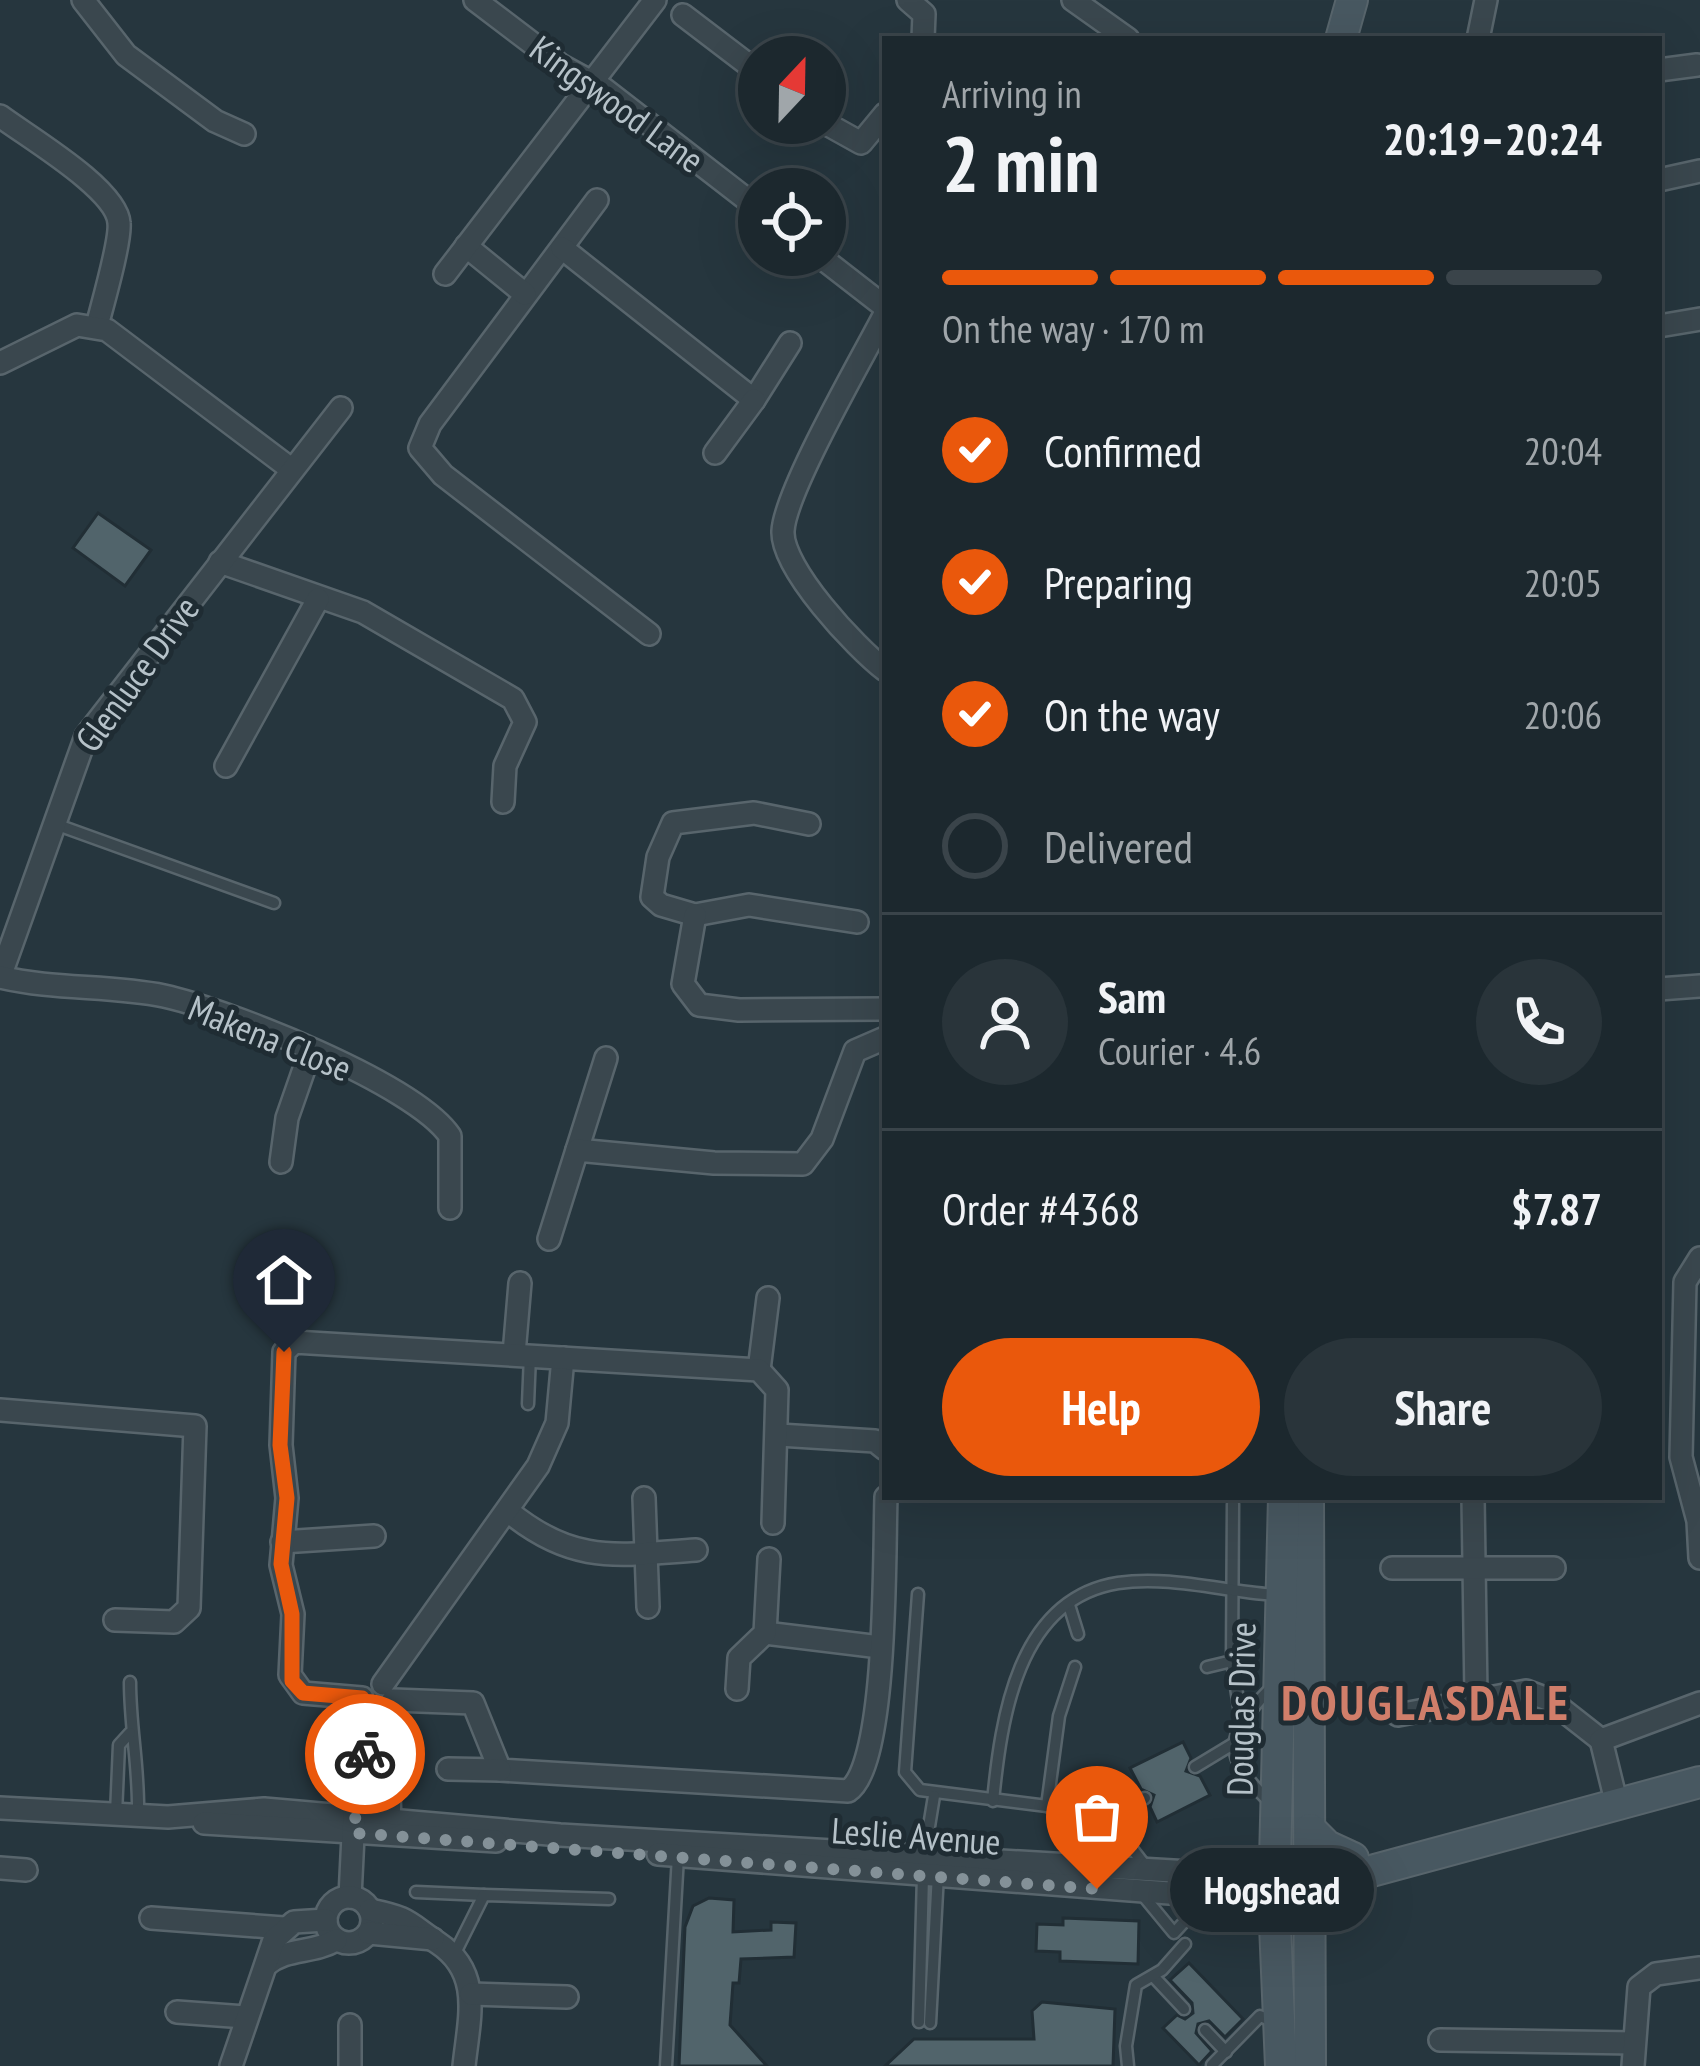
<!DOCTYPE html>
<html lang="en">
<head>
<meta charset="utf-8">
<style>
	:root { --surface:#1c282e; --page:#29343a; --text:#f1f3f6; --muted:#a0a6aa; --line:#3a444a; --accent:#ea580c }
	body { margin:0; font-family:"PT Sans Narrow",sans-serif; background:var(--page); color:var(--text); height:100vh; display:flex; flex-direction:column; font-size:45px; white-space:nowrap }
	* { box-sizing:border-box; margin:0 }
	p { font-size:39px; color:var(--muted) }
	.icon { flex:none; width:66px; height:66px; fill:none; stroke:currentColor; stroke-width:2; stroke-linecap:round; stroke-linejoin:round }
	.map { position:relative; flex:1; overflow:hidden }
	.details { position:absolute; left:882px; top:36px; width:780px; height:1464px; display:flex; flex-direction:column; background:var(--surface); border-radius:0px; box-shadow:0 12px 48px #0002,0 0 0 3px var(--line) }
	.details>* { flex:none }
	.needle { width:78px; rotate:22deg }
	.fabs { position:absolute; left:738px; top:36px; display:grid; gap:24px }
	.fabs a { display:grid; place-items:center; width:108px; height:108px; border-radius:50%; background:var(--surface); box-shadow:0 12px 48px #0002,0 0 0 3px var(--line); font-size:60px }
	.pin { position:absolute; display:grid; place-items:center; width:102px; height:102px; color:#fff; margin:-123px -51px; border-radius:50% 50% 50% 0; rotate:-45deg; box-shadow:0 0 12px #0007 }
	.pin .icon { rotate:45deg }
	.courier { position:absolute; display:grid; place-items:center; width:120px; height:120px; margin:-60px; border:9px solid #ea580c; border-radius:50%; background:#fff; color:#222; box-shadow:0 3px 15px #0007 }
	.bubble { position:absolute; height:84px; border-radius:42px; background:var(--surface); box-shadow:0 12px 48px #0002,0 0 0 3px var(--line); font-size:39px; font-weight:700; line-height:84px; text-align:center }
	.head em { font-style:normal; font-weight:700 }
	.head div { display:flex; flex-direction:column-reverse }
	.head { display:flex; align-items:center; justify-content:space-between; height:204px; padding:0 60px }
	h1 { font-size:78px; font-weight:700; line-height:90px }
	.bar { display:grid; grid-template-columns:repeat(4,1fr); gap:18px 12px; align-content:center; height:144px; padding:0 60px }
	.bar i { height:15px; border-radius:9px; background:var(--line) }
	.bar .current { background:var(--accent) }
	.bar p { grid-column:span 4 }
	.line { display:flex; align-items:center; gap:30px; padding:0 60px; border-top:3px solid var(--line) }
	.line div { flex:1 }
	.round { display:grid; place-items:center; flex:none; width:126px; height:126px; border-radius:63px; background:var(--page) }
	ol { padding:0 60px; list-style:none }
	li { display:flex; align-items:center; gap:36px; height:132px }
	li p { margin-inline-start:auto }
	li .icon { padding:12px; border-radius:50%; background:var(--accent); color:#fff; stroke-width:4 }
	li:last-child { color:var(--muted) }
	li i { width:66px; height:66px; border:6px solid var(--line); border-radius:50% }
	.cta { display:flex; gap:24px; margin-top:auto; padding:24px 60px }
	.cta a { flex:1; height:138px; border-radius:72px; background:var(--accent); color:#fff; font-size:48px; font-weight:700; line-height:138px; text-align:center }
	.cta a+a { background:var(--page); color:var(--text) }
	.map>svg:first-child { display:block }
	.building { fill:#51646b; stroke:#212e35; stroke-width:3 }
	.lines { fill:none; stroke-linecap:round; stroke-linejoin:round }
	.lane-casing { stroke:#58656c; stroke-width:15 }
	.street-casing { stroke:#58656c; stroke-width:26 }
	.secondary-casing { stroke:#58656c; stroke-width:34 }
	.lane { stroke:#3a474e; stroke-width:10 }
	.street { stroke:#3a474e; stroke-width:21 }
	.secondary { stroke:#485861; stroke-width:30 }
	.done { stroke:#849198; stroke-width:12; stroke-dasharray:0 21.6 }
	.route { stroke:#ea580c; stroke-width:15 }
	.labels { text-anchor:middle; stroke-width:10; stroke-linejoin:round; paint-order:stroke }
	.street-label { font-size:36px; fill:#b6c2c9; stroke:#1f2c33 }
	.district-label { font-size:48px; font-weight:bold; letter-spacing:3px; fill:#d07e6a; stroke:#1f2c33 }
</style>
</head>
<body>
<div class="map">
<svg width="1700" height="2066" viewBox="0 0 1700 2066">
	<rect width="100%" height="100%" fill="#26363e"/>
	<!-- building -->
	<g class="building">
		<path d="M98,513L151,550L125,586L73,548Z"/>
		<path d="M1183,1742L1191,1758L1186,1771L1200,1776L1210,1795L1157,1822L1150,1807L1154,1795L1141,1789L1130,1768Z"/>
		<path d="M709,1898L734,1900L733,1932L771,1930V1922L796,1923L794,1957L741,1959L739,1983H733L730,2025L767,2066H679L685,1927L693,1906Z"/>
		<path d="M1063,1918L1139,1921L1138,1964L1060,1961V1952L1036,1951L1037,1924L1063,1925Z"/>
		<path d="M1189,1963L1243,2019L1225,2037L1209,2021L1198,2024L1196,2033L1212,2051L1199,2065L1163,2028L1177,2015L1185,2019L1193,2013L1192,2003L1170,1980Z"/>
		<path d="M1042,2002L1115,2009L1113,2066H885L914,2039H1034L1032,2011Z"/>
	</g>
	<g class="lines">
		<!-- lane casing -->
		<g class="lane-casing">
			<g id="lane">
				<path d="M55,824L274,903"/>
				<path d="M528,1404L530,1355"/>
				<path d="M918,1594L905,1772L920,1790L1047,1806L1059,1716L1075,1667"/>
				<path d="M1069,1605L1078,1634"/>
				<path d="M1232,1661L1241,1720"/>
				<path d="M1207,1667L1232,1661L1233,1504"/>
				<path d="M130,1682C130,1728 139,1766 138,1814"/>
				<path d="M1271,1688C1223,1737 1221,1756 1272,1804"/>
				<path d="M1195,1767L1233,1744"/>
				<path d="M993,1801C1001,1719 1017,1599 1118,1583C1170,1575 1225,1592 1277,1595"/>
				<path d="M1047,1806L1112,1815"/>
				<path d="M116,1814L119,1745L130,1733"/>
				<path d="M1109,1819L1147,1868"/>
				<path d="M924,1857L934,1796"/>
				<path d="M1074,1862L1112,1815L1145,1798"/>
				<path d="M416,1892L484,1895"/>
				<path d="M1141,1893L1174,1933L1205,1899"/>
				<path d="M455,1953L484,1895L609,1899"/>
				<path d="M1154,1977L1184,2009"/>
				<path d="M919,2022L923,1876"/>
				<path d="M930,2023L939,1855L931,1835"/>
				<path d="M1205,2030L1226,2052"/>
				<path d="M1212,2065L1260,2016L1277,2023"/>
				<path d="M666,2066L678,1856"/>
				<path d="M1128,2066L1126,2046L1136,1985L1162,1970L1185,1944"/>
			</g>
		</g>
		<!-- street casing -->
		<g class="street-casing">
			<g id="street">
				<path d="M83,0L126,55L215,121L244,134"/>
				<path d="M475,0L562,66L604,89L759,209"/>
				<path d="M908,0L924,14L923,39"/>
				<path d="M1073,0L1128,39"/>
				<path d="M683,15L759,73"/>
				<path d="M1478,39L1486,0"/>
				<path d="M1659,70L1697,65"/>
				<path d="M0,116C28,137 117,189 119,223C121,241 102,306 97,326"/>
				<path d="M825,123L861,143L885,114"/>
				<path d="M1659,180L1700,171"/>
				<path d="M597,200L430,424L420,448L443,475L649,634"/>
				<path d="M466,246L525,294"/>
				<path d="M562,248L754,400L790,343"/>
				<path d="M818,255L885,307"/>
				<path d="M445,274L655,0"/>
				<path d="M885,314C863,357 785,491 783,531C781,568 856,648 885,670"/>
				<path d="M1659,326L1700,319"/>
				<path d="M0,363L77,325L107,330L291,469"/>
				<path d="M715,453L754,400"/>
				<path d="M220,562L363,612L513,699L525,722L505,766L503,802"/>
				<path d="M226,766L318,599"/>
				<path d="M809,824L754,813L673,823L658,857L652,897L661,905L695,915L749,905L857,922"/>
				<path d="M695,915L683,984L699,1005L739,1010L885,1009"/>
				<path d="M0,977L86,736L341,408"/>
				<path d="M0,977C54,990 110,985 164,996C228,1010 415,1084 450,1136V1208"/>
				<path d="M1659,989L1700,986"/>
				<path d="M577,1150L606,1058"/>
				<path d="M281,1162L287,1118L310,1052"/>
				<path d="M549,1239L577,1150L714,1163L803,1164L822,1139L855,1051L885,1038"/>
				<path d="M1700,1258L1685,1282L1681,1457L1698,1521L1700,1558"/>
				<path d="M514,1354L520,1283"/>
				<path d="M759,1370L768,1298"/>
				<path d="M0,1410L195,1426L189,1608L174,1622L115,1620"/>
				<path d="M779,1435L875,1441L885,1449"/>
				<path d="M1473,1497L1476,1696"/>
				<path d="M644,1498L648,1607"/>
				<path d="M509,1512C574,1565 617,1555 696,1550"/>
				<path d="M282,1542L374,1536"/>
				<path d="M1392,1568H1554"/>
				<path d="M765,1633L880,1647"/>
				<path d="M383,1684L538,1466L557,1423L563,1358"/>
				<path d="M737,1689L739,1658L765,1633L769,1559"/>
				<path d="M362,1698L303,1693L290,1675L293,1614L281,1565L287,1498L281,1445L284,1352L294,1342L759,1370L777,1390L773,1523"/>
				<path d="M393,1700L473,1703L500,1770L848,1791C888,1765 884,1551 886,1497"/>
				<path d="M387,1709L390,1828"/>
				<path d="M1398,1715L1526,1691L1550,1700L1601,1740"/>
				<path d="M448,1769L500,1770"/>
				<path d="M1617,1805L1601,1740L1700,1703"/>
				<path d="M0,1808L168,1817L264,1809L560,1835L1274,1877"/>
				<path d="M204,1823L496,1841"/>
				<path d="M658,1854L1274,1901"/>
				<path d="M0,1868L26,1870"/>
				<path d="M350,1897L354,1815L370,1711"/>
				<circle cx="349" cy="1920" r="23"/>
				<path d="M370,1910C410,1918 407,1922 438,1943C483,1973 469,2018 464,2066"/>
				<path d="M151,1918L284,1928"/>
				<path d="M369,1933L433,1939"/>
				<path d="M266,1965C287,1947 312,1954 336,1940"/>
				<path d="M471,1994L567,1997"/>
				<path d="M177,2012L245,2017"/>
				<path d="M350,2025V2066"/>
				<path d="M1440,2040L1634,2043"/>
				<path d="M231,2066L274,1940L294,1922L326,1920"/>
				<path d="M1633,2066L1639,1987L1656,1974L1700,1968"/>
			</g>
		</g>
		<!-- secondary casing -->
		<g class="secondary-casing">
			<g id="secondary">
				<path d="M1341,39L1352,0"/>
				<path d="M1308,1497L1310,2066"/>
				<path d="M1310,1829L1327,1846L1353,1858"/>
				<path d="M1297,1897L1375,1870L1700,1782"/>
				<path d="M1281,2066L1274,1901L1284,1497"/>
			</g>
		</g>
		<!-- lane -->
		<use href="#lane" class="lane"/>
		<!-- street -->
		<use href="#street" class="street"/>
		<!-- secondary -->
		<use href="#secondary" class="secondary"/>
	</g>
	<g class="lines">
		<!-- done -->
		<path class="done" d="M365,1754L353,1833L1097,1889"/>
		<!-- route -->
		<path class="route" d="M284,1352L280,1445L287,1498L281,1564L292,1614V1681L303,1693L362,1698L370,1711L365,1754"/>
	</g>
	<g class="labels">
		<!-- street labels -->
		<g class="street-label">
			<text transform="translate(617 104) rotate(36)" y="13">Kingswood Lane</text>
			<text transform="translate(137 674) rotate(-54)" y="13">Glenluce Drive</text>
			<text transform="translate(270 1038) rotate(22)" y="13">Makena Close</text>
			<text transform="translate(1241 1709) rotate(-89)" y="13">Douglas Drive</text>
			<text transform="translate(916 1836) rotate(4)" y="13">Leslie Avenue</text>
		</g>
		<!-- district labels -->
		<g class="district-label">
			<text x="1426" y="1720">DOUGLASDALE</text>
		</g>
	</g>
</svg>
<div class="fabs">
<a><svg class="needle" viewBox="-14 -14 28 28"><path d="M0-13l5 13h-10z" fill="#e53935"/><path d="M0 13l5-13h-10z" fill="#a0a6aa"/></svg></a>
<a><svg class="icon" aria-label="locate" viewBox="0 0 24 24"><circle cx="12" cy="12" r="6"/><path d="M12 2v4M12 18v4M2 12h4M18 12h4"/></svg></a>
</div>
<div class="pin" style="left:1097px;top:1889px;background:#ea580c"><svg class="icon" aria-label="bag" viewBox="0 0 24 24"><path d="M5 8h14l-1 12H6zM9 8a3 3 0 0 1 6 0"/></svg></div>
<div class="pin" style="left:284px;top:1352px;background:#1f2937"><svg class="icon" aria-label="home" viewBox="0 0 24 24"><path d="M3 11l9-7 9 7M6 9v11h12V9"/></svg></div>
<div class="courier" style="left:365px;top:1754px"><svg class="icon" aria-label="bike" viewBox="0 0 24 24"><circle cx="6" cy="16" r="4"/><circle cx="18" cy="16" r="4"/><path d="M6 16l4-8h5l3 8M10 8l3 8H6M13 5h3"/></svg></div>
<div class="bubble" style="left:1170px;top:1848px;width:204px">Hogshead</div>
<section class="details">
<div class="head"><div><h1>2 min</h1><p>Arriving in</p></div><em>20:19–20:24</em></div>
<div class="bar"><i class="current"></i><i class="current"></i><i class="current"></i><i></i><p>On the way · 170 m</p></div>
<ol>
<li><svg class="icon" aria-label="check" viewBox="0 0 24 24"><path d="M5 12l5 5 9-10"/></svg>Confirmed<p>20:04</p></li>
<li><svg class="icon" aria-label="check" viewBox="0 0 24 24"><path d="M5 12l5 5 9-10"/></svg>Preparing<p>20:05</p></li>
<li><svg class="icon" aria-label="check" viewBox="0 0 24 24"><path d="M5 12l5 5 9-10"/></svg>On the way<p>20:06</p></li>
<li><i></i>Delivered</li>
</ol>
<div class="line" style="height:216px"><a class="round"><svg class="icon" aria-label="person" viewBox="0 0 24 24"><circle cx="12" cy="8" r="4"/><path d="M4 21q1-7 8-7t8 7"/></svg></a><div><b>Sam</b><p>Courier · 4.6</p></div><a class="round"><svg class="icon" aria-label="phone" viewBox="0 0 24 24"><path d="M5 4h4l2 5-3 2q2 4 5 5l2-3 5 2v4C11 20 4 13 5 4z"/></svg></a></div>
<div class="line" style="height:156px"><div>Order #4368</div><b>$7.87</b></div>
<div class="cta"><a>Help</a><a>Share</a></div>
</section>
</div>
</body>
</html>
